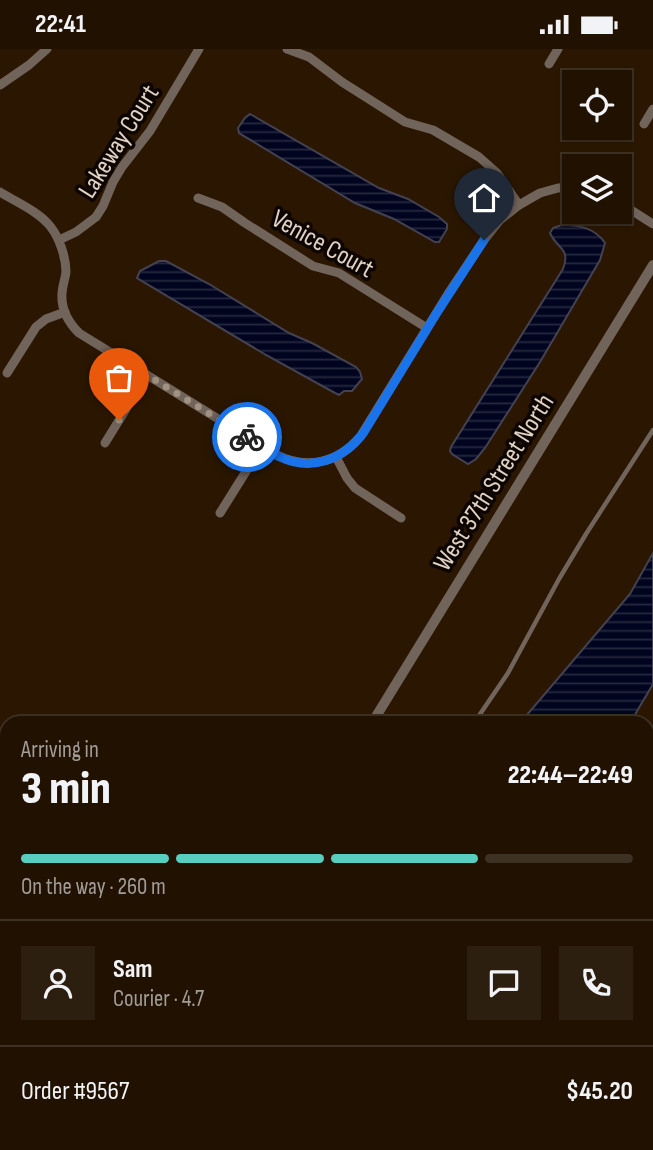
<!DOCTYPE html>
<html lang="en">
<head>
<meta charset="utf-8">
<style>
	:root { --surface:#201101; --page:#2d1f10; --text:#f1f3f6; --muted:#a29d99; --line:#3d3123; --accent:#58cec0 }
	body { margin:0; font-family:"Sofia Sans Condensed",sans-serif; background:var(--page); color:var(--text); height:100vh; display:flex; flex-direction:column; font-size:26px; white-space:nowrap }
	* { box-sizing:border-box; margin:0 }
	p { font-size:23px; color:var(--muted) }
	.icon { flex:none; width:38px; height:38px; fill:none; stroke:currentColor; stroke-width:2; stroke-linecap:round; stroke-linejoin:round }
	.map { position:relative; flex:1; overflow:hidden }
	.sheet { position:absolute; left:0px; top:667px; width:654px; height:436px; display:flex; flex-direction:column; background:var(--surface); border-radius:21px 21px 0 0; box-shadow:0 2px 5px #0004,0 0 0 2px var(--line) }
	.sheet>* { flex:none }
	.controls { position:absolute; left:562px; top:21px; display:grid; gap:14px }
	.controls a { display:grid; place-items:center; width:70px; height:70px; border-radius:0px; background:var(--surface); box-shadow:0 2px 5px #0004,0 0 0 2px var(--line); font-size:35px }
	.pin { position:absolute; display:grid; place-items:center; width:60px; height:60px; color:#fff; margin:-72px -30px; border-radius:50% 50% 50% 0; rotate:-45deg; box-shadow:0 0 7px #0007 }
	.pin .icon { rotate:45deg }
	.courier { position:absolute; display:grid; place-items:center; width:70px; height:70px; margin:-35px; border:5px solid #1a73e8; border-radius:50%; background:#fff; color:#222; box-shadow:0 2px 9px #0007 }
	.summary em { font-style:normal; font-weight:800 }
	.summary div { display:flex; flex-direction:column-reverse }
	.summary { display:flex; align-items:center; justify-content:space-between; height:119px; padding:0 21px }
	h1 { font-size:46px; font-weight:800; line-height:52px }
	.bar { display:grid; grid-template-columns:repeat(4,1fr); gap:10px 7px; align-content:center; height:84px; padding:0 21px }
	.bar i { height:9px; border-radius:5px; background:var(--line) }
	.bar .selected { background:var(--accent) }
	.bar p { grid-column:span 4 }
	.line { display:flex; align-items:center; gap:18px; padding:0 21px; border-top:2px solid var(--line) }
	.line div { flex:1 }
	.round { display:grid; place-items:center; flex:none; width:74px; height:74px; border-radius:0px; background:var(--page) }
	.status { display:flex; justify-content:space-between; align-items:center; height:49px; padding:0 35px; background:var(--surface); direction:ltr }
	.status svg { height:19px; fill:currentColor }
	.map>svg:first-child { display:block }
	.water { fill:url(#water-rules); stroke:#434251; stroke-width:2 }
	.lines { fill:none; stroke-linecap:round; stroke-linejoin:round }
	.service { stroke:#71645b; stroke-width:4.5 }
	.minor { stroke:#71645b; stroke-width:9 }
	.tertiary { stroke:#71645b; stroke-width:10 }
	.done { stroke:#a19180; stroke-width:7; stroke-dasharray:0 12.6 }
	.route { stroke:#1a73e8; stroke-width:9 }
	.labels { text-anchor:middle; stroke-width:7; stroke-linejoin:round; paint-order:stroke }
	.street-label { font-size:26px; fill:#e0d3c5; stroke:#0d0501 }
</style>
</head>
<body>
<div class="status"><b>22:41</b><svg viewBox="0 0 49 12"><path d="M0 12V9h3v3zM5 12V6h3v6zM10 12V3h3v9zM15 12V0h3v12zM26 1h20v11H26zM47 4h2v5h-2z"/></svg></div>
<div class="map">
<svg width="653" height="1101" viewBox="0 0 653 1101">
	<defs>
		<pattern id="water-rules" width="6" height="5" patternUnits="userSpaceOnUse" patternTransform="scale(1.75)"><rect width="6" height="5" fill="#00041f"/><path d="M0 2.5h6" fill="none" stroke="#25283e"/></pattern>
	</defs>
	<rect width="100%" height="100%" fill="#2b1701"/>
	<!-- water -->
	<g class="water">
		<path d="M250,65L379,139L408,150L439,168L447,175V180L439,193H435L394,170L355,154L239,84L238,79L245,69Z"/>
		<path d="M562,176C579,176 595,179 605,194L600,211L540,313L485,399L476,410L468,415L452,405L450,402L451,398L563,220C571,199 557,200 550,184L553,179Z"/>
		<path d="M159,212H166L209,235L289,284L312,294L356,318L360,323L362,330L352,342H344L339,346L335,344L266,306L137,229L140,222Z"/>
		<path d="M653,504V635L630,674H520L630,545Z"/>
		<path d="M653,723V970L648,980V731Z"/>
	</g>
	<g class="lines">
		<!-- service -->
		<g class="service">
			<path d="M474,674L508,624L559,530L586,485L653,381"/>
			<path d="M648,1091L653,1088"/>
			<path d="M278,1096L284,1101"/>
			<path d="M635,1101L642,1096"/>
		</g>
		<!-- minor -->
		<g class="minor">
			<path d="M287,0L309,8L342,33L405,73L433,81L479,108L497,124L519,156"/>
			<path d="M549,15L558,0"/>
			<path d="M0,36L29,16L47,0"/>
			<path d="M644,75L653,60"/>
			<path d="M0,143C16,153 38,162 50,177C59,188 66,208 66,223C65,231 62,238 62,245C61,260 69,274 79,284L275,405C305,421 337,415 360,388L448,245L484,191L500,171L519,156L540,144L558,139L574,138"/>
			<path d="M198,149L222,158L245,174L313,217L339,224L427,279"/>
			<path d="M620,154L653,175"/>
			<path d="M59,191L76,183L96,168L103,157L113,133L122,118L150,82L199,0"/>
			<path d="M7,324L36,278L46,270L65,263"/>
			<path d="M105,394L147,326"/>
			<path d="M336,408L347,429L355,439L401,469"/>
			<path d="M220,464L262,397"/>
		</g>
		<!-- tertiary -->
		<g class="tertiary">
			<path d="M372,674L653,216"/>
			<path d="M0,1038L7,1042"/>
			<path d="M94,1096L103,1101"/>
			<path d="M110,1101L114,1096"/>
		</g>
	</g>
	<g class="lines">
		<!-- done -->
		<path class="done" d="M119,371L147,326L247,388"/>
		<!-- route -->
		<path class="route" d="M247,388C258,395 268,403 280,408C312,423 344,410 364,383L438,262L484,191"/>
	</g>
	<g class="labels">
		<!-- street labels -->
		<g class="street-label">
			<text transform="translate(118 92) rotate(-58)" y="9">Lakeway Court</text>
			<text transform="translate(323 194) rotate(29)" y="9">Venice Court</text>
			<text transform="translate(493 433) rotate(-58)" y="9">West 37th Street North</text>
		</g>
	</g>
</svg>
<div class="controls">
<a><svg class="icon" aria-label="locate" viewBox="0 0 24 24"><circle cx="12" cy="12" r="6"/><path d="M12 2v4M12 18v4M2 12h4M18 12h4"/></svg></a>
<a><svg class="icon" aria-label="layers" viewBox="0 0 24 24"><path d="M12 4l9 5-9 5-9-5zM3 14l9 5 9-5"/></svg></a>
</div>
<div class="pin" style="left:119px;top:371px;background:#ea580c"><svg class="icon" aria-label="bag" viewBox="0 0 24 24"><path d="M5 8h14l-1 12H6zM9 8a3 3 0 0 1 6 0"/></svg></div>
<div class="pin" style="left:484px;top:191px;background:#1f2937"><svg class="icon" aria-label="home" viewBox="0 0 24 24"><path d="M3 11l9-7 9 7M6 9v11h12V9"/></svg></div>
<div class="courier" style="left:247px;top:388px"><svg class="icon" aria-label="bike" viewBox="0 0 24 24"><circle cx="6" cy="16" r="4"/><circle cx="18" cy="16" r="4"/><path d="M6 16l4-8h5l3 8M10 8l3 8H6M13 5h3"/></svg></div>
<section class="sheet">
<div class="summary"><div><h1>3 min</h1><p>Arriving in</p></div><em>22:44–22:49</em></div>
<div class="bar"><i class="selected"></i><i class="selected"></i><i class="selected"></i><i></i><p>On the way · 260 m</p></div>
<div class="line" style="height:126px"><a class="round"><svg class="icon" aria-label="person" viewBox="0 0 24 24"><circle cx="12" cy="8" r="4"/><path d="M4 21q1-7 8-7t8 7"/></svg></a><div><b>Sam</b><p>Courier · 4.7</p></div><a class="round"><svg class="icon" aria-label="chat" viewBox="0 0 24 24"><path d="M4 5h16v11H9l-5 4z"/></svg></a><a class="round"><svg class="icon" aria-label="phone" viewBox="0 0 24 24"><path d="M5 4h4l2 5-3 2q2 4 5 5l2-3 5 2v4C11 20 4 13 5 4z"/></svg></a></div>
<div class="line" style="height:91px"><div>Order #9567</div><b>$45.20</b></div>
</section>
</div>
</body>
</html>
